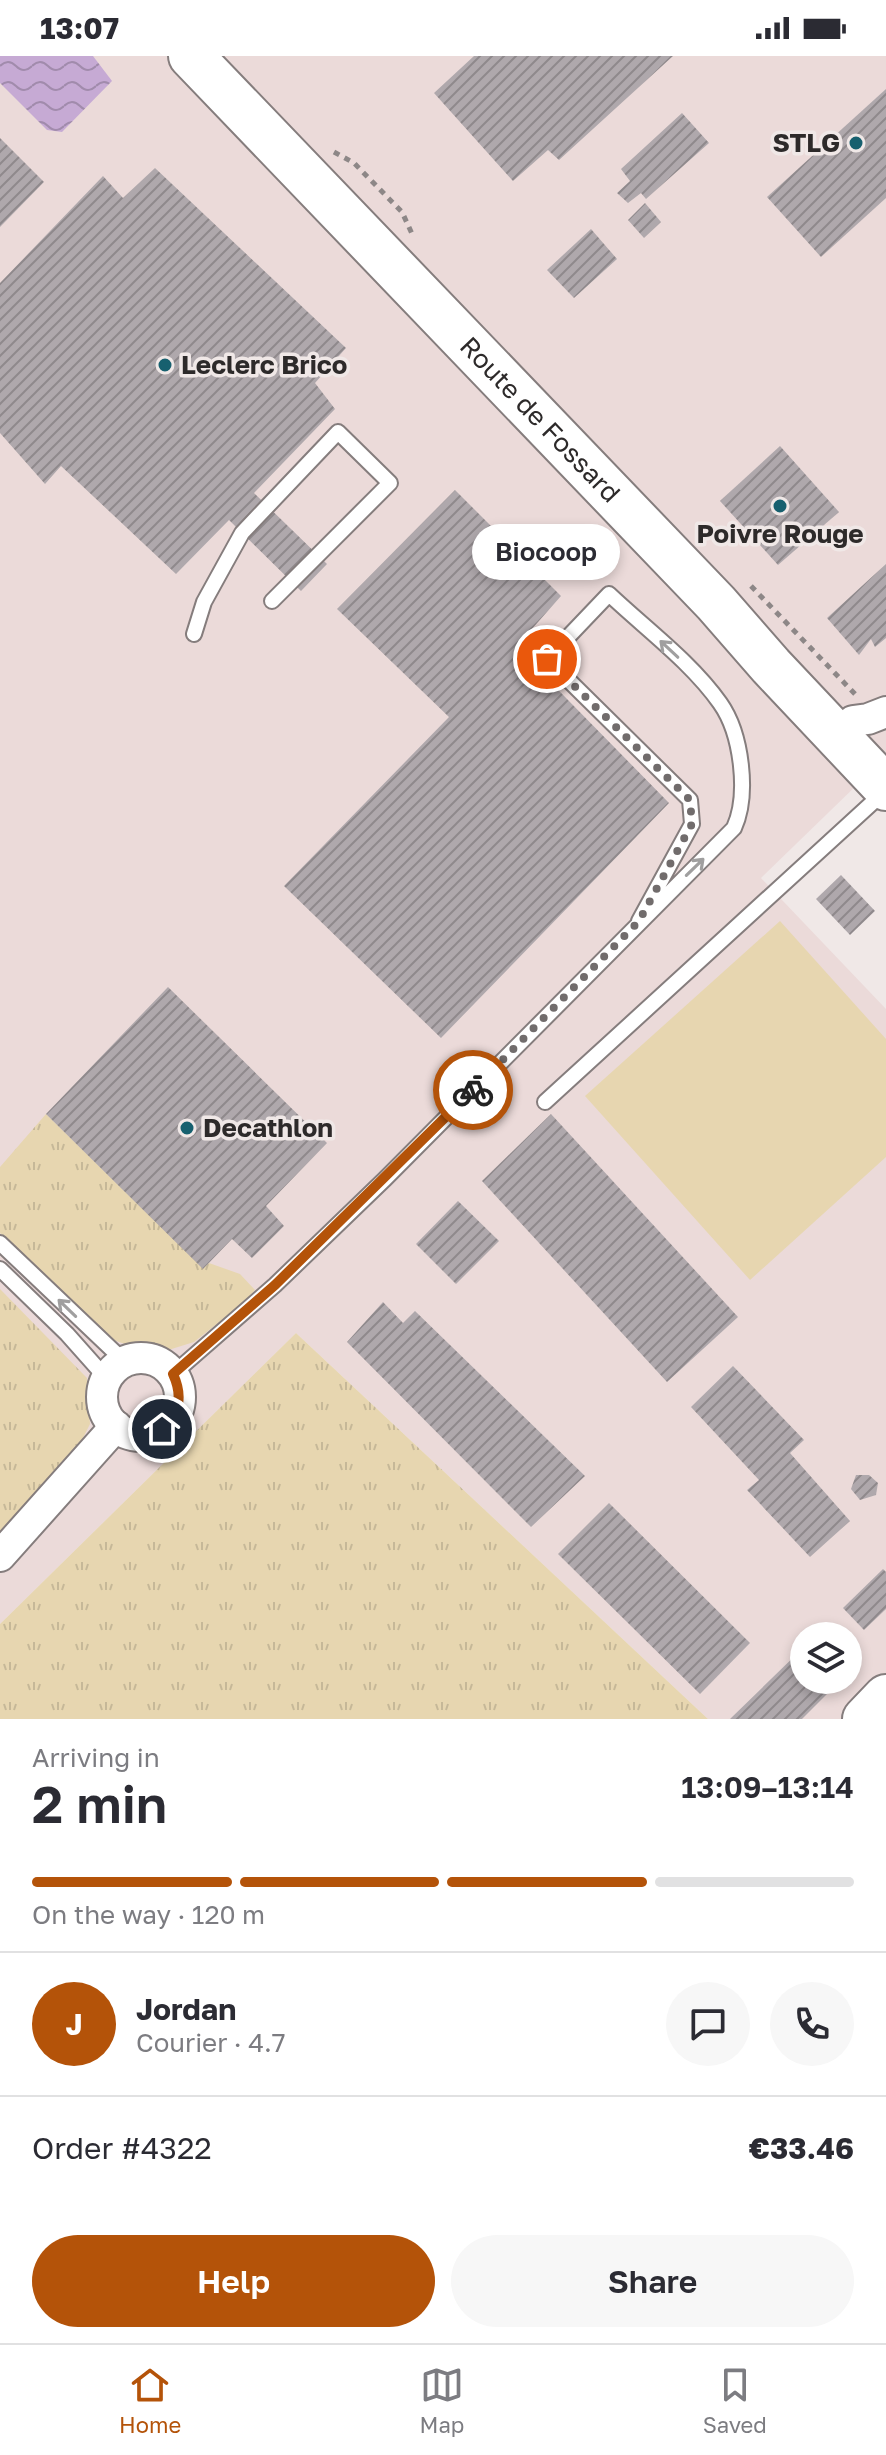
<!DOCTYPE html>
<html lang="en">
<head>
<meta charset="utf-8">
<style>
	:root { --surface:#fff; --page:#f7f7f7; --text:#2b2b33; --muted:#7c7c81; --line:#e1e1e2; --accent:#b45309 }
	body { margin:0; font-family:"Golos Text",sans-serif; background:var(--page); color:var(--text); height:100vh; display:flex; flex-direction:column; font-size:30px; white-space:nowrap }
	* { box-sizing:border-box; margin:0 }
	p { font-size:26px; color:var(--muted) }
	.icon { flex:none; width:44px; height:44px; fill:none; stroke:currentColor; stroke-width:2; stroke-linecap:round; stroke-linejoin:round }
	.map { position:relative; height:1663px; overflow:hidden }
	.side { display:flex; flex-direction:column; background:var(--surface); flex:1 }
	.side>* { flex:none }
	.buttons { position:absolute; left:790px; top:1566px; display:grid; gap:16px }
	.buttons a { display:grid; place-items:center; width:72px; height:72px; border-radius:50%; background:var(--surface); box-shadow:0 4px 12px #0003; font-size:40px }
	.pin { position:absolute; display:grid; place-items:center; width:68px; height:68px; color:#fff; margin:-34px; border:4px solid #fff; border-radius:50%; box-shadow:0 2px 8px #0007 }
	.courier { position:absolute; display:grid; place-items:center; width:80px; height:80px; margin:-40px; border:6px solid #b45309; border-radius:50%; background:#fff; color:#222; box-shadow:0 2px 10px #0007 }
	.bubble { position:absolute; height:56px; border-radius:28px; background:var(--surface); box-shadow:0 4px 12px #0003; font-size:26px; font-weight:600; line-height:56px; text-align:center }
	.overview em { font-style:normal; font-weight:600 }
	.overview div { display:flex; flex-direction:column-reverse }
	.overview { display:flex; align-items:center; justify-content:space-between; height:136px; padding:0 32px }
	h1 { font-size:52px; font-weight:600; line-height:60px }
	.bar { display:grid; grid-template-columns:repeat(4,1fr); gap:12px 8px; align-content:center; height:96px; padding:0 32px }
	.bar i { height:10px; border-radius:6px; background:var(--line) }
	.bar .selected { background:var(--accent) }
	.bar p { grid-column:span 4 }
	.line { display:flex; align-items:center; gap:20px; padding:0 32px; border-top:2px solid var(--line) }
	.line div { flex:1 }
	.round { display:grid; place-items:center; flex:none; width:84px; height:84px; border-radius:42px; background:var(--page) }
	.primary-button { display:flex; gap:16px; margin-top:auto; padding:16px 32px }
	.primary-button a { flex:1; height:92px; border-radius:48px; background:var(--accent); color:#fff; font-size:32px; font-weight:600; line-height:92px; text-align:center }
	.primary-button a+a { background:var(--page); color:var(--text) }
	.status { display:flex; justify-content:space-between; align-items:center; height:56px; padding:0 40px; background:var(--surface); direction:ltr }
	.status svg { height:22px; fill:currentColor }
	.tabs { display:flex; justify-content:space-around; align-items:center; height:112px; border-top:2px solid var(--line); background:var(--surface); font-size:22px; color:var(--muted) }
	.tabs a { display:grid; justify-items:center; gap:4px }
	.tabs .selected { color:var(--accent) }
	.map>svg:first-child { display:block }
	.built { fill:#ebdad9; fill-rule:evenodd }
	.grass { fill:url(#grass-tufts) }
	.garden { fill:#e7d6b0 }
	.water { fill:url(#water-waves) }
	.building { fill:url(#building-hatch) }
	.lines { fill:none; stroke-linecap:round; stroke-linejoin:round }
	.lane-casing { stroke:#857d7d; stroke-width:18 }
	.street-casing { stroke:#857d7d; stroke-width:34 }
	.primary-casing { stroke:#857d7d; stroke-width:48 }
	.path { stroke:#8d8787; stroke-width:5; stroke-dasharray:6 6; stroke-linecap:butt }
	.lane { stroke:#fff; stroke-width:14 }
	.street { stroke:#fff; stroke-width:30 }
	.primary { stroke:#fff; stroke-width:44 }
	.oneway { stroke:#a09f9f }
	.done { stroke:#716c6c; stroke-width:8; stroke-dasharray:0 14.4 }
	.route { stroke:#b45309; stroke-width:10 }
	.poi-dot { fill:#17606f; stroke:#f0e8e7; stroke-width:3 }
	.labels { text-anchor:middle; stroke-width:7; stroke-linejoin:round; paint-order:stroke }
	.poi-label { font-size:26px; font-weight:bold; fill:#2d2a2a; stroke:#f0e8e7; text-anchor:start }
	.street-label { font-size:26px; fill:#2d2a2a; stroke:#f0e8e7 }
</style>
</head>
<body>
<div class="status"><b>13:07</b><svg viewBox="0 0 49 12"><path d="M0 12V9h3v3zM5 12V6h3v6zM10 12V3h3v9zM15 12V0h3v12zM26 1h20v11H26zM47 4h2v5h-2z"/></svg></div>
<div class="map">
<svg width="886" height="1663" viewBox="0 0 886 1663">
	<defs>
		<pattern id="grass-tufts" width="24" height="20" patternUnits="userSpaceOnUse" patternTransform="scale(2)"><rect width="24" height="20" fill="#e7d6b0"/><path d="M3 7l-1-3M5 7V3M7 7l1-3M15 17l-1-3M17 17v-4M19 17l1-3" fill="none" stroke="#c6b898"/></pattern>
		<pattern id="water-waves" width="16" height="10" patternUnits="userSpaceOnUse" patternTransform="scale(2)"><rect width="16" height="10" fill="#c6aad4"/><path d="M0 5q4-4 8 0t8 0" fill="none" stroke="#a18bac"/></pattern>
		<pattern id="building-hatch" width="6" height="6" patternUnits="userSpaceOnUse" patternTransform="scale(2)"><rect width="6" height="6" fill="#afa8ac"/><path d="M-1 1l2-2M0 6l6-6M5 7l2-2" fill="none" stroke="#8f898c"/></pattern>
	</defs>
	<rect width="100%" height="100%" fill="#f0e8e7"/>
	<!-- built -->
	<path class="built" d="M0,0H886V753L861,725L761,822L886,953V1663H708L296,1277L0,1568ZM804,1580H848V1624H804Z"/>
	<!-- grass -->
	<g class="grass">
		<path d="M46,1058L203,1212L209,1207L240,1218L255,1234L246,1245L194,1286L162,1296L128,1289L104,1281L0,1177V1111Z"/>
		<path d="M0,1233L87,1322L90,1368L80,1388L0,1479Z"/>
		<path d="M296,1277L708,1663H0V1568Z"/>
	</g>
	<!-- garden -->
	<path class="garden" d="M780,865L886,983V1101L750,1224L585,1040Z"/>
	<!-- water -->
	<path class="water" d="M0,0H93L112,25L62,76L47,74L0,27Z"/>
	<!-- building -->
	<g class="building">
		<path d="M474,0H673L559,104L548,94L513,125L434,37Z"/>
		<path d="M886,33V142L821,201L767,141Z"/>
		<path d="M682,57L709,87L646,143L641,137L628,147L617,137L630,125L621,113Z"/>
		<path d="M0,82L44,126L0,171Z"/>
		<path d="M155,112L346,292L315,327L335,353L254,437L327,508L301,535L229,464L176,518L61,410L45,428L0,377V227L103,120L123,142Z"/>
		<path d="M645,147L661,166L644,182L628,164Z"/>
		<path d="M591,173L617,203L574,242L547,214Z"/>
		<path d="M780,390L839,456L778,509L720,445Z"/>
		<path d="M455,434L561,540L516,591L669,747L441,982L284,830L449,661L337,553Z"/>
		<path d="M886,508V582L875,591L871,583L859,599L827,562Z"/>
		<path d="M841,819L875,855L850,879L816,843Z"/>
		<path d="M168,931L327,1087L266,1150L284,1170L252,1202L232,1183L203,1213L46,1058Z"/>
		<path d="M551,1058L738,1261L667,1326L482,1125Z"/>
		<path d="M458,1145L499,1185L456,1228L416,1188Z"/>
		<path d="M383,1246L403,1267L415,1255L585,1420L531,1471L347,1286Z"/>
		<path d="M733,1310L804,1384L790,1397L850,1465L810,1501L747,1434L759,1424L691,1351Z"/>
		<path d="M856,1419H869L878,1427L876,1439L860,1444L851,1433Z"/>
		<path d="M609,1447L750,1587L700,1638L558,1498Z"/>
		<path d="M883,1513L886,1516V1553L864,1574L843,1552Z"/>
		<path d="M804,1591V1624H841L802,1663H730Z"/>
	</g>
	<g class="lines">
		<!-- lane casing -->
		<g class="lane-casing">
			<g id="lane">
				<path d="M194,578L204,546L242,477L338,376L390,427L272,545"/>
				<path d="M545,1046L883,737"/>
				<path d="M0,1187L124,1305"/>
				<path d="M0,1213L67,1278L107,1323"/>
				<path d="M173,1318L275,1229L385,1123L734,772C749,739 742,678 720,647C691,606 646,573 609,538L547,603L690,744L692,768L639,865"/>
			</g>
		</g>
		<!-- street casing -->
		<g class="street-casing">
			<g id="street">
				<path d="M853,665L868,663L886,656"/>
				<circle cx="141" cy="1341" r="39"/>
				<path d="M0,1500L116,1370"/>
			</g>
		</g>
		<!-- primary casing -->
		<g class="primary-casing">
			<g id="primary">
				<path id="s1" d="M191,0L716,547L771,610L886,732"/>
				<path d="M865,1663L886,1641"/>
			</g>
		</g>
		<!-- path -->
		<g class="path">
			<path d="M334,96L354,107L402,156L413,180"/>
			<path d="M751,530L855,638"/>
		</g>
		<!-- lane -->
		<use href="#lane" class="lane"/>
		<!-- street -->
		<use href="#street" class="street"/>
		<!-- primary -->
		<use href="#primary" class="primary"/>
	</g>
	<!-- one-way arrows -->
	<defs><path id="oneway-shaft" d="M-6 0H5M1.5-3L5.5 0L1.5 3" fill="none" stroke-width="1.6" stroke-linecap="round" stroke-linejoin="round" transform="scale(2)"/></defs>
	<g class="oneway">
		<use href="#oneway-shaft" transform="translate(669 593) rotate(-137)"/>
		<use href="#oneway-shaft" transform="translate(695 811) rotate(-44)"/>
		<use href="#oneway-shaft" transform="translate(67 1252) rotate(-136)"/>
	</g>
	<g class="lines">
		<!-- done -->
		<path class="done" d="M473,1034L639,865L692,768L690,744L547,603"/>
		<!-- route -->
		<path class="route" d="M162,1373C180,1357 183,1340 173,1318L275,1229L473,1034"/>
	</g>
	<!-- markers -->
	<g class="poi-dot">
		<circle cx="856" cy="87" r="8"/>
		<circle cx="165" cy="309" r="8"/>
		<circle cx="780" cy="450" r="8"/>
		<circle cx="187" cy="1072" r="8"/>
	</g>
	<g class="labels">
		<!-- poi labels -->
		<g class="poi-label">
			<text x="840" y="96" text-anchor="end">STLG</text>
			<text x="181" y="318">Leclerc Brico</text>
			<text x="780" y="487" text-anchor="middle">Poivre Rouge</text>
			<text x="203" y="1081">Decathlon</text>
		</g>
		<!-- street labels -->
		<g class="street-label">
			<text dy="9" stroke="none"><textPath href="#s1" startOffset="504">Route de Fossard</textPath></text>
		</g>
	</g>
</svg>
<div class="buttons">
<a><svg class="icon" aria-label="layers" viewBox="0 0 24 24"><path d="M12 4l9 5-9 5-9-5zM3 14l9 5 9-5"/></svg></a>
</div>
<div class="pin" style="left:547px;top:603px;background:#ea580c"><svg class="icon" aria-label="bag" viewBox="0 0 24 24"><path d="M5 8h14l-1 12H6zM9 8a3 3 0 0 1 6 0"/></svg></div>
<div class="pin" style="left:162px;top:1373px;background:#1f2937"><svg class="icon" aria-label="home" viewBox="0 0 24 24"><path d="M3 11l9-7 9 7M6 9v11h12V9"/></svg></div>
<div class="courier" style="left:473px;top:1034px"><svg class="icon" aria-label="bike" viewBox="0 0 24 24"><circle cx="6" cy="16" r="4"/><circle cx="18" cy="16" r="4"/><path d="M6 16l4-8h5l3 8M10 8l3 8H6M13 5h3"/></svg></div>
<div class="bubble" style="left:472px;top:468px;width:148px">Biocoop</div>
</div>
<section class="side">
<div class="overview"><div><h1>2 min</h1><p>Arriving in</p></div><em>13:09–13:14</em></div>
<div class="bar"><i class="selected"></i><i class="selected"></i><i class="selected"></i><i></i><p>On the way · 120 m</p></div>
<div class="line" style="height:144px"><b class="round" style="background:var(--accent);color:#fff">J</b><div><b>Jordan</b><p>Courier · 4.7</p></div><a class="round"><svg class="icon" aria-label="chat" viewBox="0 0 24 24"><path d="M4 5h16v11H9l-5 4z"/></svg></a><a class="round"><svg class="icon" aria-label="phone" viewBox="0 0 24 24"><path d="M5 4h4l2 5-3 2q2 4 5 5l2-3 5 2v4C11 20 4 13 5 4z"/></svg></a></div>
<div class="line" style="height:104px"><div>Order #4322</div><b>€33.46</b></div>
<div class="primary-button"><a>Help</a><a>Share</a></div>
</section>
<nav class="tabs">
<a class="selected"><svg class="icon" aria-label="home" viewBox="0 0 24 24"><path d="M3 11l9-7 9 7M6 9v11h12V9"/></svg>Home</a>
<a><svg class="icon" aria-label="map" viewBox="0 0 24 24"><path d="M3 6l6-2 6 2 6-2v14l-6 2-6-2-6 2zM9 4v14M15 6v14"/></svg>Map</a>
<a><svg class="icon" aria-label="saved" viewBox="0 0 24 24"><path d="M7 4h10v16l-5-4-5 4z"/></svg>Saved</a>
</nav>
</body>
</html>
